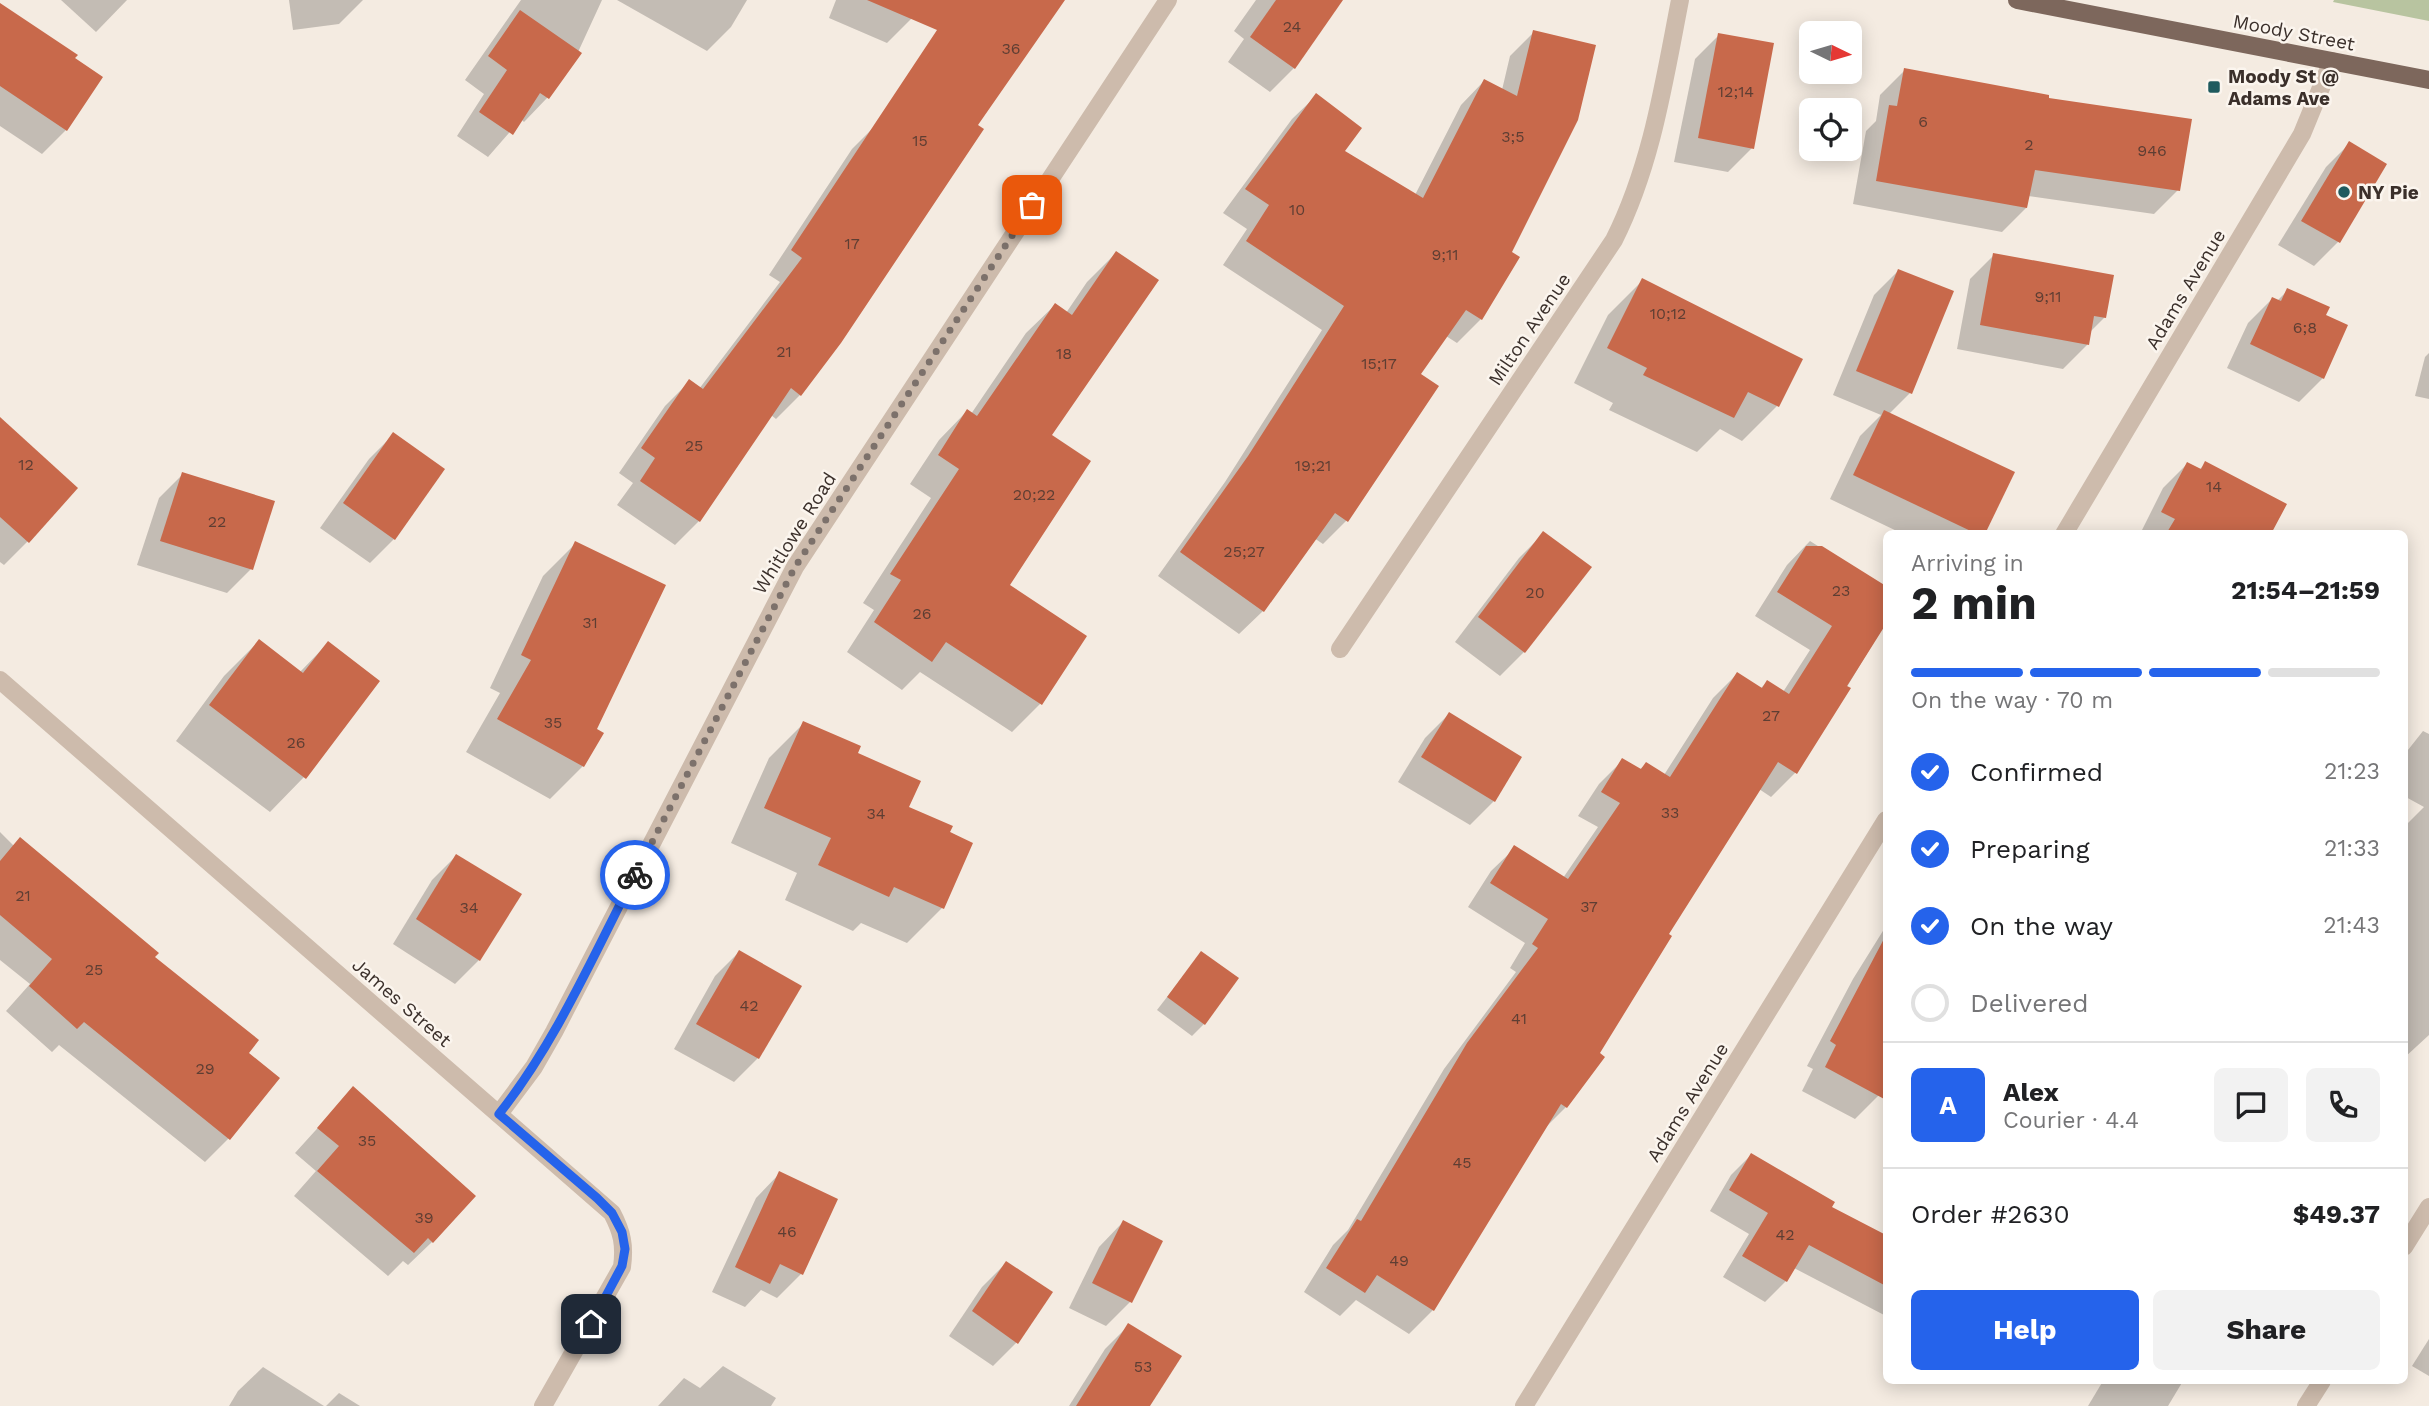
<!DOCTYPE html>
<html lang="en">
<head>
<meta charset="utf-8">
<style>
	:root { --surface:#fff; --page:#f2f2f2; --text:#202124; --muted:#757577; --line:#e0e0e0; --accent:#2563eb }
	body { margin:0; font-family:"Work Sans",sans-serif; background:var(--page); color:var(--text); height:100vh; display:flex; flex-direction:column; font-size:26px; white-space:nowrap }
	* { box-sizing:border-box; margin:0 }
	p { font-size:23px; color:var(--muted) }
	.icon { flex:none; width:38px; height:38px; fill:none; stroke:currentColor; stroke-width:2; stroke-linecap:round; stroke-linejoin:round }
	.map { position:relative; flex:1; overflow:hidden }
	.details { position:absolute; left:1883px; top:530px; width:525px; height:854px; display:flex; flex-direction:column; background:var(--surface); border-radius:10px; box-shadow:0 4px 18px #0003 }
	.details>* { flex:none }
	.needle { width:46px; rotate:95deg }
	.fabs { position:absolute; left:1799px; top:21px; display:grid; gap:14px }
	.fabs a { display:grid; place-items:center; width:63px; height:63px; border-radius:10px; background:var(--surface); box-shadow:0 4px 18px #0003; font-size:35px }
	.pin { position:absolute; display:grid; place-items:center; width:60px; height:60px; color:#fff; margin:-30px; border-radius:14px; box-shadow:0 4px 10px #0006 }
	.courier { position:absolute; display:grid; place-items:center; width:70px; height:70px; margin:-35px; border:5px solid #2563eb; border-radius:50%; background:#fff; color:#222; box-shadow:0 2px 9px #0007 }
	.summary em { font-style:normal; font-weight:700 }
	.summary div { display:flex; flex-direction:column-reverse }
	.summary { display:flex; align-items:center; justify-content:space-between; height:119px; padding:0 28px }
	h1 { font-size:46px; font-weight:700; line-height:52px }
	.bar { display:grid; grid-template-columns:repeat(4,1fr); gap:10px 7px; align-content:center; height:84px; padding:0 28px }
	.bar i { height:9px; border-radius:5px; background:var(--line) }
	.bar .selected { background:var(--accent) }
	.bar p { grid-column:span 4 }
	.line { display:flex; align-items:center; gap:18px; padding:0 28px; border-top:2px solid var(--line) }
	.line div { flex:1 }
	.round { display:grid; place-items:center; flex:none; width:74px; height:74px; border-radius:10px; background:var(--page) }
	ol { padding:0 28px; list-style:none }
	li { display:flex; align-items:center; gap:21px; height:77px }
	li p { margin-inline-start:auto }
	li .icon { padding:7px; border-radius:50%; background:var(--accent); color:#fff; stroke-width:4 }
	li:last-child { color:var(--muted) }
	li i { width:38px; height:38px; border:4px solid var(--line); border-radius:50% }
	.cta { display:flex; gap:14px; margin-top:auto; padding:14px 28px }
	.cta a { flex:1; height:80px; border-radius:10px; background:var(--accent); color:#fff; font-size:28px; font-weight:700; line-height:80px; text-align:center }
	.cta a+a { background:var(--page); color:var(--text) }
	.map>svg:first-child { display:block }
	.green { fill:#b8c4a0 }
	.shadow { fill:#0003 }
	.building { fill:#c8694b }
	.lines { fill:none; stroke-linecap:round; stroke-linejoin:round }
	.minor { stroke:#cdbbac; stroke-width:18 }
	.primary { stroke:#7d675c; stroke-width:18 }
	.done { stroke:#7c716b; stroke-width:7; stroke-dasharray:0 12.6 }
	.route { stroke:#2563eb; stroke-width:9 }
	.poi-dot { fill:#1f5a5e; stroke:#fbf5ee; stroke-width:2.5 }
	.labels { text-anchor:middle; stroke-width:5; stroke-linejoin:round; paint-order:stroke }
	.number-label { font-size:16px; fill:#5e3e33 }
	.street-label { font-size:19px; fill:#3b302b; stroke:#fbf5ee }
	.poi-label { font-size:19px; font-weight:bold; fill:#3b302b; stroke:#fbf5ee; text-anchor:start }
</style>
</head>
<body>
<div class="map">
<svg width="2429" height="1406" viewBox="0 0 2429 1406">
	<rect width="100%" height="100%" fill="#f4ebe1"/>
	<!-- green -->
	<path class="green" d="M2334,0H2429V21L2333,2Z"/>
	<!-- shadow -->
	<g class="shadow">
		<path d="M61,0H127L96,32Z"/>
		<path d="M289,0H363L339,24L293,30Z"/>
		<path d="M521,0H602L573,63L547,98L524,122L521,119L488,157L457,136L484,94L465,80Z"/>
		<path d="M617,0H747L731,27L707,51Z"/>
		<path d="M836,0H919L911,19L887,43L829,18Z"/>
		<path d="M976,0H1063L976,125L800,395L776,419L771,415L699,521L675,545L617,505L633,483L619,473L665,406L689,382L699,389L780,282L769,275L852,149L876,125Z"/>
		<path d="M1256,0H1341L1294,68L1270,92L1228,62L1244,39L1234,31Z"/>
		<path d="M0,17L66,130L42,154L0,126Z"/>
		<path d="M1534,32L1510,253L1518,258L1481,319L1457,343L1446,336L1419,375L1346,521L1323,544L1314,538L1263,611L1239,634L1158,576L1225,482L1322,330L1223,265L1247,229L1223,213L1292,119L1316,96L1342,151L1415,195L1461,105L1484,81L1502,90L1510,56Z"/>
		<path d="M1719,35L1752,148L1728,172L1674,162L1695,59Z"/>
		<path d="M1905,70L2047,100L2178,190L2154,214L2028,196L2026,208L2002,232L1853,204L1866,131L1876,121L1880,95Z"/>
		<path d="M2350,143L2385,164L2338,242L2314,266L2278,245L2326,167Z"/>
		<path d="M1116,253L1049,436L1008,586L1040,704L1012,732L920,672L902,690L847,652L874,610L863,603L931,498L910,484L939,440L967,411L971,414L1026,333L1055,305L1066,313L1087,282Z"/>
		<path d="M1994,255L2105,317L2089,333L2087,345L2063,369L1957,349L1970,279Z"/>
		<path d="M1898,271L1910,393L1889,414L1983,534H1903L1830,499L1860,436L1881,415L1833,395L1874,295Z"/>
		<path d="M1643,280L1777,406L1742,441L1720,429L1697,452L1609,410L1613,403L1574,383L1608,315Z"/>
		<path d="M2288,290L2324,316L2323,378L2299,402L2227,368L2248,323L2272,299L2277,301Z"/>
		<path d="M2429,353V399L2415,396L2425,357Z"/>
		<path d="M0,423L28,541L4,565L0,562Z"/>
		<path d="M393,435L394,539L370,563L320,528L369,459Z"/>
		<path d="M2206,463L2269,534H2140L2163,488L2187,464L2199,470Z"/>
		<path d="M183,474L251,569L227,593L137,565L159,498Z"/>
		<path d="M1543,534L1524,652L1500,676L1455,642L1519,558Z"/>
		<path d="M1810,541L1886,589V622L1795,773L1771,797L1759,789L1667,935L1566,1107L1544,1129L1433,1310L1409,1334L1356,1300L1340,1316L1304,1292L1333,1245L1348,1230L1444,1069L1516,972L1510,968L1525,943L1468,907L1491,871L1515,848L1563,878L1598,827L1578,816L1599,784L1623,760L1639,770L1646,764L1664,775L1713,698L1737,674L1760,689L1767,682L1783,692L1810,650L1755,616L1787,565Z"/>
		<path d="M576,543L595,730L583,766L550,799L466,752L500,693L490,688L543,576Z"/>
		<path d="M259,641L300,672L328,643L304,777L270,812L176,741L224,676Z"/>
		<path d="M1449,714L1494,801L1470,825L1398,782L1425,738Z"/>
		<path d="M804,723L856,754L906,807L971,844L942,908L907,943L861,923L853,931L785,900L797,873L731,843L769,758Z"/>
		<path d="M2423,731L2429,734V1035L2404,1058V827L2424,807L2404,796V755Z"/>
		<path d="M0,832L14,846L20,839L156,953L153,957L247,1053L229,1138L205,1162L59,1045L52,1052L6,1011L30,984L0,960Z"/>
		<path d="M456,856L479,960L455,984L393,944L432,880Z"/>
		<path d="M1886,926V1081L1879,1095L1855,1119L1802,1091L1813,1069L1807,1066L1853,979Z"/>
		<path d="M739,952L799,986L758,1058L734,1082L674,1049L715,976Z"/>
		<path d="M1201,953L1204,1024L1192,1036L1157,1010Z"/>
		<path d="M354,1088L432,1242L408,1265L403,1261L388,1276L294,1196L316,1171L295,1153Z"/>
		<path d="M1751,1155L1830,1207L1886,1237V1316L1794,1268L1786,1281L1765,1302L1723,1277L1749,1234L1710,1211L1731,1175Z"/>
		<path d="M780,1173L801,1274L777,1298L761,1290L745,1307L712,1292L756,1198Z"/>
		<path d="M1123,1222L1161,1242L1130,1302L1106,1326L1069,1308L1099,1247Z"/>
		<path d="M1006,1263L1017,1342L993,1366L949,1336L982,1287Z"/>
		<path d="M1129,1325L1148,1406H1069L1105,1349Z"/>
		<path d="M2429,1339V1376L2412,1366Z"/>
		<path d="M723,1366L776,1398L771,1406H658L684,1378L700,1388Z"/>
		<path d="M263,1367L324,1406H229L238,1391Z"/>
		<path d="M2103,1381H2183L2168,1406H2088Z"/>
		<path d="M339,1393L360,1406H326Z"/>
	</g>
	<!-- building -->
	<g class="building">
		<path d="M867,0H1065L978,125L984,129L841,343L801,396L791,388L700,522L640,481L655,458L641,448L689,379L703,389L802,258L791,250L937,30Z"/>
		<path d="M1276,0H1343L1295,69L1250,37Z"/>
		<path d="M0,3L78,55L75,58L103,77L67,131L0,86Z"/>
		<path d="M520,10L582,53L549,99L540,93L513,135L479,112L507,70L488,56Z"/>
		<path d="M1533,30L1596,45L1578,120L1512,252L1520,257L1482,320L1466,310L1421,374L1439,386L1348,522L1335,513L1264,612L1180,552L1248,456L1344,306L1246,241L1269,205L1245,189L1316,93L1362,128L1345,151L1423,198L1484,79L1517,96Z"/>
		<path d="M1718,33L1774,43L1754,149L1698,138Z"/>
		<path d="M1904,68L2049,95V98L2192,119L2180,191L2035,170L2027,208L1876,181L1889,105L1897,106Z"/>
		<path d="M2349,141L2387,164L2340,243L2301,221Z"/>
		<path d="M1116,251L1159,280L1052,435L1091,461L1010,585L1087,636L1042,705L946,642L932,662L874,622L901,580L890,574L959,469L938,455L967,409L977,416L1055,303L1072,315Z"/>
		<path d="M1993,253L2114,275L2106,318L2094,316L2089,345L1980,325Z"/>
		<path d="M1898,269L1954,291L1912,394L1856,371Z"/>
		<path d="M1642,278L1803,359L1779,407L1748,392L1734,418L1643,375L1647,368L1607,348Z"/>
		<path d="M2287,288L2330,307L2326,315L2348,325L2324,379L2250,344L2272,297L2281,301Z"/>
		<path d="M1884,410L2015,472L1985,534H1977L1853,475Z"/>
		<path d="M0,417L78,488L29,543L0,517Z"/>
		<path d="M393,432L445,469L395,540L343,503Z"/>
		<path d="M2205,461L2287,504L2271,534H2166L2175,519L2161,512L2187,462L2201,469Z"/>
		<path d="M182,472L275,501L253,570L160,541Z"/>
		<path d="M1543,531L1592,567L1525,653L1478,617Z"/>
		<path d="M575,541L666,585L597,729L604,733L584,767L497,719L531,660L521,655Z"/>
		<path d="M1806,546H1822L1886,586V624L1847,686L1851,688L1797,774L1778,762L1669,934L1672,936L1600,1053L1605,1057L1567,1108L1561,1104L1434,1311L1377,1275L1365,1293L1326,1268L1357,1219L1361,1221L1467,1043L1538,948L1532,944L1548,919L1490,883L1514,845L1568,879L1620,803L1601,792L1622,758L1641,769L1646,762L1670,777L1737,672L1762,688L1767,680L1789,694L1832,626L1777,592Z"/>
		<path d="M259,639L303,673L328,641L380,681L306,779L209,705Z"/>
		<path d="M1449,712L1522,757L1495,802L1421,757Z"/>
		<path d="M803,721L861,746L858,753L921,781L909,807L953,826L950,832L973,843L944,909L894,887L889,897L818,865L831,838L764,808Z"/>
		<path d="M20,837L159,953L155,957L259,1040L249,1053L280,1078L230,1140L84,1022L77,1029L29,986L52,959L0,915V861Z"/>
		<path d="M456,854L522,894L480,961L416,919Z"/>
		<path d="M1886,935V1100L1825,1067L1836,1045L1830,1041Z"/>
		<path d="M739,950L802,986L759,1059L696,1024Z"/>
		<path d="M1201,951L1239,978L1205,1025L1167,997Z"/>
		<path d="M353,1086L476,1196L433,1243L428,1238L414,1253L317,1171L339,1146L317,1128Z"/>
		<path d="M1751,1153L1835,1202L1832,1207L1886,1235V1286L1809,1245L1787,1282L1742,1256L1768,1213L1729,1190Z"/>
		<path d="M779,1171L838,1199L803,1275L780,1264L770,1284L735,1267Z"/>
		<path d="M1123,1220L1163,1241L1132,1303L1092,1283Z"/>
		<path d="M1006,1261L1053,1292L1018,1344L972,1311Z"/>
		<path d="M1128,1323L1182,1356L1150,1406H1076Z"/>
	</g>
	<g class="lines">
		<!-- minor -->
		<g class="minor">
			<path d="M2064,534L2302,134L2332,61"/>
			<path d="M1340,649L1614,240C1652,164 1664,82 1680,0"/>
			<path d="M0,680L612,1213C622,1232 625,1245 622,1267L543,1406"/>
			<path d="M499,1114L534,1067L554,1032L795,567L1168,0"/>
			<path d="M2404,1247L2429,1207"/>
			<path d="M1524,1406L1886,820"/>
			<path d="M2306,1406L2322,1381"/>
		</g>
		<!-- primary -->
		<path class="primary" d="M2017,0L2429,80"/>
	</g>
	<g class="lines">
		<!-- done -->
		<path class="done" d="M635,875L795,567L1032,205"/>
		<!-- route -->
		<path class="route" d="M591,1324L622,1266L625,1249L622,1232L612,1213L597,1198L499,1114C556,1042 593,956 635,875"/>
	</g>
	<!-- markers -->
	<g class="poi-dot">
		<rect x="2207" y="80" width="14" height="14" rx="3.5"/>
		<circle cx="2344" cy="192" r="7"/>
	</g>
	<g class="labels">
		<!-- number labels -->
		<g class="number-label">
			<text x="1292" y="32">24</text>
			<text x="1011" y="54">36</text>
			<text x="1736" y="97">12;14</text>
			<text x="1923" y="127">6</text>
			<text x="1513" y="142">3;5</text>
			<text x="920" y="146">15</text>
			<text x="2029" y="150">2</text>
			<text x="2152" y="156">946</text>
			<text x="1297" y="215">10</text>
			<text x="852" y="249">17</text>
			<text x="1445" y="260">9;11</text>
			<text x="2048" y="302">9;11</text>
			<text x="1668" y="319">10;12</text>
			<text x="2305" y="333">6;8</text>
			<text x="784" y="357">21</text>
			<text x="1064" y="359">18</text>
			<text x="1379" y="369">15;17</text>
			<text x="694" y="451">25</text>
			<text x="26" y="470">12</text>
			<text x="1313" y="471">19;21</text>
			<text x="2214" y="492">14</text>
			<text x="1034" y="500">20;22</text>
			<text x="217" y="527">22</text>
			<text x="1244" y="557">25;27</text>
			<text x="1841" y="596">23</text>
			<text x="1535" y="598">20</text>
			<text x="922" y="619">26</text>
			<text x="590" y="628">31</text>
			<text x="1771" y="721">27</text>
			<text x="553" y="728">35</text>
			<text x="296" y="748">26</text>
			<text x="1670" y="818">33</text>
			<text x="876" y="819">34</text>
			<text x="23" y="901">21</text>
			<text x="1589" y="912">37</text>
			<text x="469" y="913">34</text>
			<text x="94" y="975">25</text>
			<text x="749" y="1011">42</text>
			<text x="1519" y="1024">41</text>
			<text x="205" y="1074">29</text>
			<text x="367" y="1146">35</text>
			<text x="1462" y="1168">45</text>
			<text x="424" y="1223">39</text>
			<text x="787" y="1237">46</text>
			<text x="1785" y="1240">42</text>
			<text x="1399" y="1266">49</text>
			<text x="1143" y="1372">53</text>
		</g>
		<!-- street labels -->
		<g class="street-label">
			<text transform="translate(2294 32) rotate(11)" y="7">Moody Street</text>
			<text transform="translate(2185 289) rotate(-59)" y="7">Adams Avenue</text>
			<text transform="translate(1529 329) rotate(-56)" y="7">Milton Avenue</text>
			<text transform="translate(794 533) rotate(-58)" y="7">Whitlowe Road</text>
			<text transform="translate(402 1002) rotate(41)" y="7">James Street</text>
			<text transform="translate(1687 1102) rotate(-58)" y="7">Adams Avenue</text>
		</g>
		<!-- poi labels -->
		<g class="poi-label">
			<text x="2228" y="83">Moody St @<tspan x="2228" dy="22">Adams Ave</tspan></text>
			<text x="2358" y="199">NY Pie</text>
		</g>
	</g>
</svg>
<div class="fabs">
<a><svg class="needle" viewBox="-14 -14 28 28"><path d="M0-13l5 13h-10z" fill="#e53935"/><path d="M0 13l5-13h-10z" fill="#757577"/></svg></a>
<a><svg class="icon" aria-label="locate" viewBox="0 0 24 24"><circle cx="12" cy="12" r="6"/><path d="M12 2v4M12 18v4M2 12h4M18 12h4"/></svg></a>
</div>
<div class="pin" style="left:1032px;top:205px;background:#ea580c"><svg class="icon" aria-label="bag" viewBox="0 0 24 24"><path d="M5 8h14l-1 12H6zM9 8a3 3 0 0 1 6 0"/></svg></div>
<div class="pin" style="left:591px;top:1324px;background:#1f2937"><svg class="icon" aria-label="home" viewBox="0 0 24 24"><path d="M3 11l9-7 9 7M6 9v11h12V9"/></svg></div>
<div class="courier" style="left:635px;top:875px"><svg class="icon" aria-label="bike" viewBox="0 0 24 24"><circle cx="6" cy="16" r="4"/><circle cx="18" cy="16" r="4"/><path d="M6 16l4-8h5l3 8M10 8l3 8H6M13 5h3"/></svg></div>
<section class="details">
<div class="summary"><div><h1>2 min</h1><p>Arriving in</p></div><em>21:54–21:59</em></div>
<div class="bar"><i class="selected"></i><i class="selected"></i><i class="selected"></i><i></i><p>On the way · 70 m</p></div>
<ol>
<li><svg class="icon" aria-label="check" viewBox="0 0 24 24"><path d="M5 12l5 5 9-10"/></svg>Confirmed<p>21:23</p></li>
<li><svg class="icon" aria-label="check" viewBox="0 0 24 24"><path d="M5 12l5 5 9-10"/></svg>Preparing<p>21:33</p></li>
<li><svg class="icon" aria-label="check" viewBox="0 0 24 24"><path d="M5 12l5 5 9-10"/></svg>On the way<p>21:43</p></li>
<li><i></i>Delivered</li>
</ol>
<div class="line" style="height:126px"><b class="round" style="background:var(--accent);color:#fff">A</b><div><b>Alex</b><p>Courier · 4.4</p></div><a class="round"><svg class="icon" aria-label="chat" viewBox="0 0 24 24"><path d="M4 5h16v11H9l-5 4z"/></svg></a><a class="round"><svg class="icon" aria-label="phone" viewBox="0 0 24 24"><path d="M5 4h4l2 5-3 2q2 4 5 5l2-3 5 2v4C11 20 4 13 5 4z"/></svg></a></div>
<div class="line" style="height:91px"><div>Order #2630</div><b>$49.37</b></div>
<div class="cta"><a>Help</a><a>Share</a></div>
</section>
</div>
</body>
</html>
